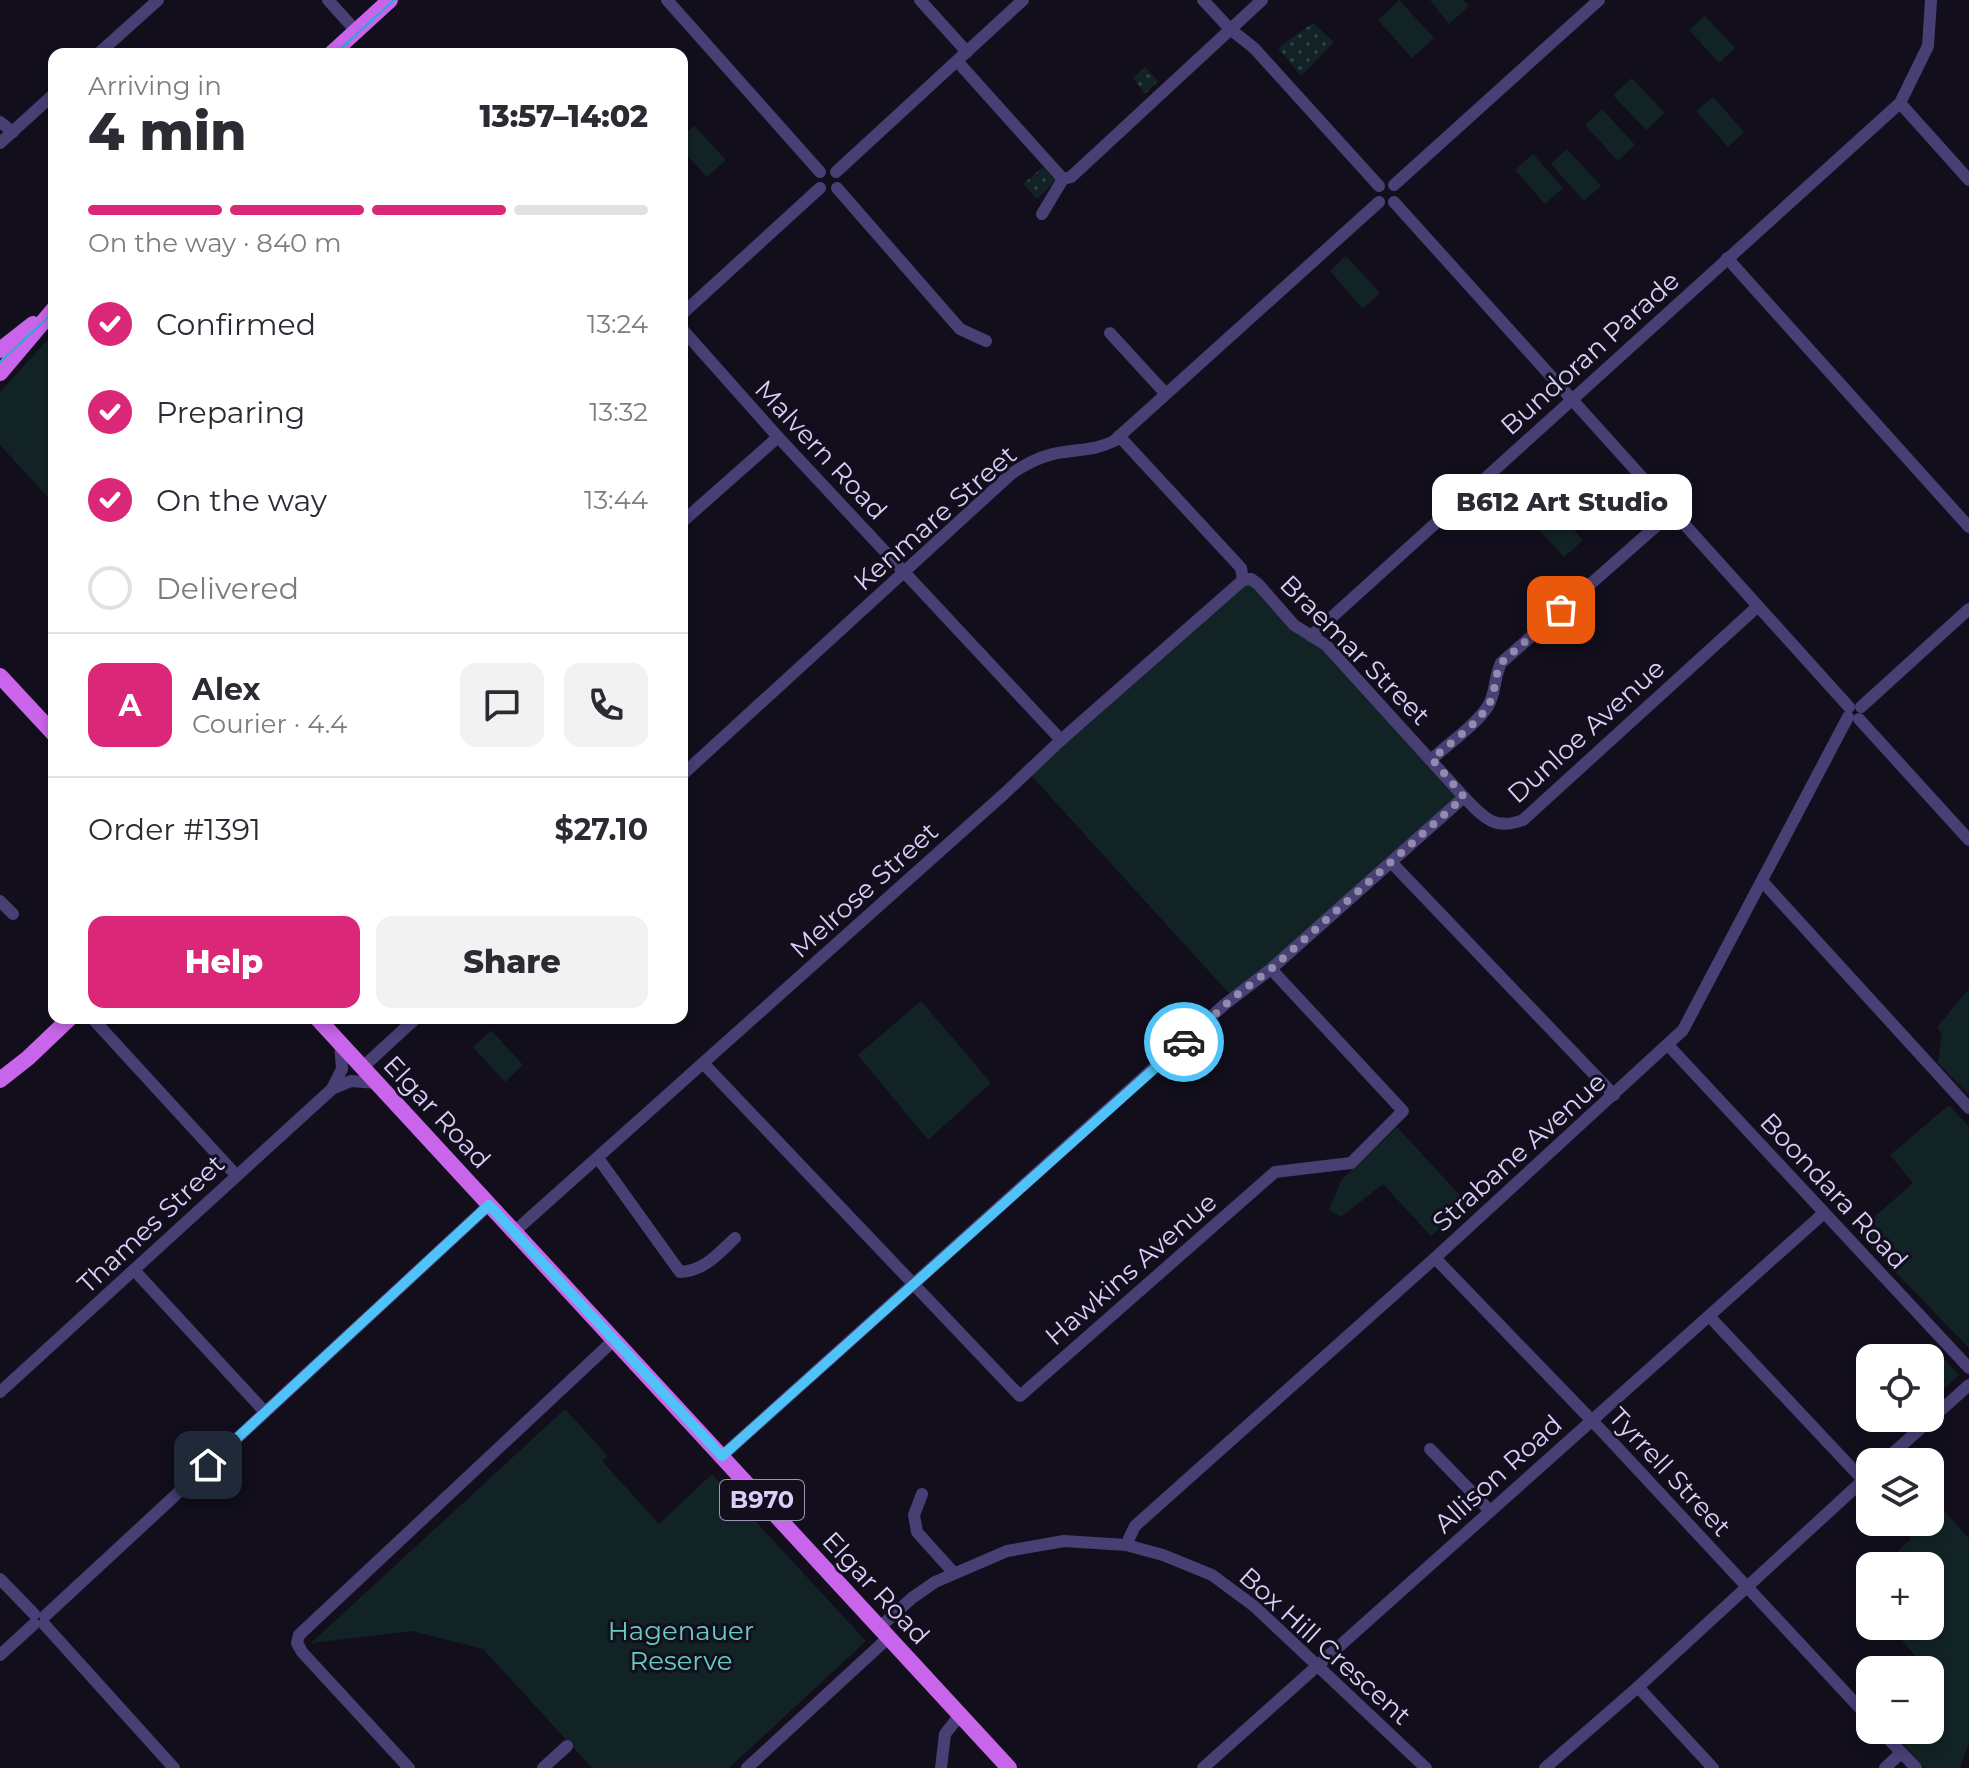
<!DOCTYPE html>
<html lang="en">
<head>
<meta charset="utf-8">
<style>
	:root { --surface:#fff; --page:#f2f2f3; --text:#2b2b33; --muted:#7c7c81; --line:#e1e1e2; --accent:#db2777 }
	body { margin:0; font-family:Montserrat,sans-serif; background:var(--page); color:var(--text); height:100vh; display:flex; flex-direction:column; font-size:30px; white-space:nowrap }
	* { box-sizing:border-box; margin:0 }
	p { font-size:26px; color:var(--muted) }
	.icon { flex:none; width:44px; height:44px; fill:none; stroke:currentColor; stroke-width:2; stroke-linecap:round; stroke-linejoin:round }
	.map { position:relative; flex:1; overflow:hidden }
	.sheet { position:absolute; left:48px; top:48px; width:640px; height:976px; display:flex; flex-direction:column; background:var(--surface); border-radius:16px; box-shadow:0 4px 12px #0003 }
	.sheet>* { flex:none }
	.fabs { position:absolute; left:1856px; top:1344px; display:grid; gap:16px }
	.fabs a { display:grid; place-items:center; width:88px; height:88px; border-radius:16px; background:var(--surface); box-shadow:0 4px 12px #0003; font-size:40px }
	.pin { position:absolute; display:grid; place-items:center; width:68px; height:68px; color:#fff; margin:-34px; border-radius:16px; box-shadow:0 4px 12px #0006 }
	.courier { position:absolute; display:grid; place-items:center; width:80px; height:80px; margin:-40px; border:6px solid #4fc3f7; border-radius:50%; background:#fff; color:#222; box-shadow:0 2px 10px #0007 }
	.bubble { position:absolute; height:56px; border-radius:16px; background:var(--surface); box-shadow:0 4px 12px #0003; font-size:26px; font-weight:800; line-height:56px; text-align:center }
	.headline em { font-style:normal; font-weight:800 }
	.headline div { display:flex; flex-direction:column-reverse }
	.headline { display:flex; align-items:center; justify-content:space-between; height:136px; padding:0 40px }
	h1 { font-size:52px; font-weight:800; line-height:60px }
	.bar { display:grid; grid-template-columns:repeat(4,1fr); gap:12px 8px; align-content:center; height:96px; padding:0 40px }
	.bar i { height:10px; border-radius:6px; background:var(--line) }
	.bar .active { background:var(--accent) }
	.bar p { grid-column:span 4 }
	.line { display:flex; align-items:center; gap:20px; padding:0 40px; border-top:2px solid var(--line) }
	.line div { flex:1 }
	.round { display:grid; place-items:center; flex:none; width:84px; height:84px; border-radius:16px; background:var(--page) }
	ol { padding:0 40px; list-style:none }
	li { display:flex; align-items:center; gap:24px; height:88px }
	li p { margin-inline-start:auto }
	li .icon { padding:8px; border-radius:50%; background:var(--accent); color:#fff; stroke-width:4 }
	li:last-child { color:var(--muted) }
	li i { width:44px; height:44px; border:4px solid var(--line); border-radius:50% }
	.primary-button { display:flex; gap:16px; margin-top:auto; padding:16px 40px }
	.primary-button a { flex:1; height:92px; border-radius:16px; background:var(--accent); color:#fff; font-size:32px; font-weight:800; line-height:92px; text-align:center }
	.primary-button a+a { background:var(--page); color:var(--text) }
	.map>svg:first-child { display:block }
	.park { fill:#122325 }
	.garden { fill:url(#garden-dots) }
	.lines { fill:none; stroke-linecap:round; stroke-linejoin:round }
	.minor { stroke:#483f75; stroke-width:12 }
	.major { stroke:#c965ea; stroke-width:16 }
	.tram { stroke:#1dadd7; stroke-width:2 }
	.done { stroke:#938bac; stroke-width:8; stroke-dasharray:0 14.4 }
	.route { stroke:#4fc3f7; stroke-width:10 }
	.labels { text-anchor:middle; stroke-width:6; stroke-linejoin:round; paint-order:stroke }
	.shield { fill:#120e1c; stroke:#9d95b7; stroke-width:2 }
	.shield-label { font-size:24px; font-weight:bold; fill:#d9cff9 }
	.street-label { font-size:26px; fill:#d9cff9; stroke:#120e1c }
	.park-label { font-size:26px; fill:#66cec1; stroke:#120e1c }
</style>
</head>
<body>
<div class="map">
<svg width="1969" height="1768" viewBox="0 0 1969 1768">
	<defs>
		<pattern id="garden-dots" width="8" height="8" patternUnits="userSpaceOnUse" patternTransform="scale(2)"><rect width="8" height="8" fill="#122325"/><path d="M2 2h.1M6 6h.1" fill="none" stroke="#344245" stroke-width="1.8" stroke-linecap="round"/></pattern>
	</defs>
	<rect width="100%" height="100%" fill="#120e1c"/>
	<!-- park -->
	<g class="park">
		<path d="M1399,0L1434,38L1412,58L1378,20Z"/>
		<path d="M1430,0H1463L1469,6L1449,24Z"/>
		<path d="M1705,16L1735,48L1719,63L1689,30Z"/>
		<path d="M1632,78L1665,113L1646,130L1613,95Z"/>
		<path d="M1713,97L1744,132L1728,147L1696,111Z"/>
		<path d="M1602,109L1635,145L1618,161L1585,125Z"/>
		<path d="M694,126L726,160L707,177L682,150V136Z"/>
		<path d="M1567,149L1601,186L1584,201L1551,164Z"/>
		<path d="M1533,154L1563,188L1545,204L1515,170Z"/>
		<path d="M1346,256L1380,293L1363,309L1330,271Z"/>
		<path d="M54,333V504L0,445V392Z"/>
		<path d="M1551,505L1583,540L1564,557L1532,522Z"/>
		<path d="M1251,579L1311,636L1464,797L1233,998L1028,772Z"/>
		<path d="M1969,989V1089L1968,1094L1938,1063L1942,1034L1937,1027Z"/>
		<path d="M921,1001L991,1083L928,1140L858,1055Z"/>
		<path d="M491,1030L523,1065L505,1082L473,1047Z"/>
		<path d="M1949,1105L1969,1127V1348L1857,1232L1913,1183L1890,1155Z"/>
		<path d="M1397,1127L1467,1203L1431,1236L1383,1184L1341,1217L1329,1210L1342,1179Z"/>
		<path d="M1939,1354L1959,1375L1930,1401V1362Z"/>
		<path d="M565,1409L608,1456L602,1461L659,1524L712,1474L866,1641L729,1768H592L483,1649L412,1631L311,1643Z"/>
		<path d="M1930,1495L1969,1539V1743L1960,1768H1924L1891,1730H1930V1670H1925L1926,1668L1889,1626H1930V1566H1883L1911,1539L1895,1522H1930Z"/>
	</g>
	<!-- garden -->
	<g class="garden">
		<path d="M1313,23L1334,42L1301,76L1278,48Z"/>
		<path d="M1145,67L1158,81L1145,94L1133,78Z"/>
		<path d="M1043,167L1056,180L1037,199L1023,184Z"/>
	</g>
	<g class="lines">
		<!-- minor -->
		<g class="minor">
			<path d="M328,0L356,31"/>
			<path d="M667,0L820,172"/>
			<path d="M920,0L967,52"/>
			<path d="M1203,0L1230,29L1254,48L1379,186"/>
			<path d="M98,54L158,0"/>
			<path d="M957,61L1063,179"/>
			<path d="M1900,103L1969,180"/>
			<path d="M0,122L13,132"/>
			<path d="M0,143L54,94"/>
			<path d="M836,172L1023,0"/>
			<path d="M1394,185L1599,0"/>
			<path d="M837,188L960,329L986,341"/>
			<path d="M1394,202L1849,707"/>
			<path d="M1042,214L1063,179L1071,177L1262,0"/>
			<path d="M1727,258L1969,527"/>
			<path d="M682,314L820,188"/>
			<path d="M682,329L778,437L1061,740"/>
			<path d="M1110,333L1165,393"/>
			<path d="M1119,436L1241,568L1243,580"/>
			<path d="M682,522L778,437"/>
			<path d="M1243,580L1251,579L1258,584L1294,625L1326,645L1464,797"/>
			<path d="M1311,636L1900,103L1928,46L1931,0"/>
			<path d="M1861,707L1969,609"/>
			<path d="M1859,719L1969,840"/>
			<path d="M1432,759C1448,744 1477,724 1488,706C1496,693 1494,677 1501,663L1671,513"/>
			<path d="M682,775L1011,474C1027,463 1045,454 1064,452C1082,449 1096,450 1114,441L1379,202"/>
			<path d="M1391,862L1614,1095"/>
			<path d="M1762,881L1969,1108"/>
			<path d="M0,901L13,914"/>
			<path d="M92,1018L236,1175"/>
			<path d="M1668,1045L1969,1368"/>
			<path d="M703,1063L1020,1396L1275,1172L1351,1163L1403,1111L1271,969"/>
			<path d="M363,1067L416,1018"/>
			<path d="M332,1089L342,1069L340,1043"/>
			<path d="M598,1158L680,1272C704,1271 718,1254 735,1238"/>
			<path d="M514,1232L1004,794L1061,740L1243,580"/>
			<path d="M1435,1258L1601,1430L1870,1719"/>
			<path d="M134,1270L265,1412"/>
			<path d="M1709,1316L1863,1480"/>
			<path d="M0,1392L332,1089L351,1081L377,1083"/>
			<path d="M1430,1449L1490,1511"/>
			<path d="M722,1456L1224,1005L1271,969L1464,797C1483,817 1494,831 1523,820L1757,607"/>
			<path d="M1883,1462L1969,1385"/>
			<path d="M922,1494L914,1515L917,1532L953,1572"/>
			<path d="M1126,1545L1135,1526L1435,1258L1683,1030L1848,717"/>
			<path d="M0,1579L34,1614"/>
			<path d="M45,1616L489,1205"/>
			<path d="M44,1624L174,1768"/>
			<path d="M880,1627L912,1598L935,1582L1007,1551L1064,1541L1126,1545L1163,1555L1212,1575L1254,1606L1426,1768"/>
			<path d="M0,1655L34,1624"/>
			<path d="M1638,1687L1713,1768"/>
			<path d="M1880,1730L1916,1768"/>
			<path d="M409,1768L302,1652L297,1643L299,1635L614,1340"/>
			<path d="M543,1768L567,1746"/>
			<path d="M747,1768L889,1637"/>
			<path d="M941,1768L945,1734L960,1715"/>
			<path d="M1203,1768L1824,1213"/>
			<path d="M1545,1768L1638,1687L1870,1474"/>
			<path d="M1885,1768L1901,1753"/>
		</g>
		<!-- major -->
		<g class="major">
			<path d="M331,54L390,0"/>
			<path d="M0,350L33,324"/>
			<path d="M0,373L54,309"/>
			<path d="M0,676L54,734"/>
			<path d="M317,1018L1009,1768"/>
			<path d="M0,1080L28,1058L70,1018"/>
		</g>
		<!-- tram -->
		<g class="tram">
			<path d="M335,54L394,0"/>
			<path d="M0,362L54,312"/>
		</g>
	</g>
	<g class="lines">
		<!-- done -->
		<path class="done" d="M1184,1042L1233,998L1271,969L1464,797L1432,759C1448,745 1477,724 1488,706C1496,693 1494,677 1501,663L1561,610"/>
		<!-- route -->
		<path class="route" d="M208,1465L489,1205L722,1456L1184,1042"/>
	</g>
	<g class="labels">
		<!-- shield labels -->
		<rect class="shield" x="720" y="1480" width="84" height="40" rx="6"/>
		<g class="shield-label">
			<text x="762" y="1508">B970</text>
		</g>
		<!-- street labels -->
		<g class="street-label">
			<text transform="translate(1590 353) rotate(-42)" y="9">Bundoran Parade</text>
			<text transform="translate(821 450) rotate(47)" y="9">Malvern Road</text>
			<text transform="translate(935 518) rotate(-41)" y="9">Kenmare Street</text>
			<text transform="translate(1355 650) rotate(45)" y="9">Braemar Street</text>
			<text transform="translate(1586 731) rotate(-42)" y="9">Dunloe Avenue</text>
			<text transform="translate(864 890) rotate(-42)" y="9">Melrose Street</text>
			<text transform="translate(437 1112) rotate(47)" y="9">Elgar Road</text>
			<text transform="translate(1519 1152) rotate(-42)" y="9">Strabane Avenue</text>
			<text transform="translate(1834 1191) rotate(47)" y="9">Boondara Road</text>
			<text transform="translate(151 1224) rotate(-43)" y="9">Thames Street</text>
			<text transform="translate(1131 1269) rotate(-41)" y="9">Hawkins Avenue</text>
			<text transform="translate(1670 1472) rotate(47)" y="9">Tyrrell Street</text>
			<text transform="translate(1498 1474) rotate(-42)" y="9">Allison Road</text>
			<text transform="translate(876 1588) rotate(47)" y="9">Elgar Road</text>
			<text transform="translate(1325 1646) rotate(42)" y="9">Box Hill Crescent</text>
		</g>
		<!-- park labels -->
		<g class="park-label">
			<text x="681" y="1640">Hagenauer<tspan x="681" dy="30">Reserve</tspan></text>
		</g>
	</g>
</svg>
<div class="fabs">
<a><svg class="icon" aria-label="locate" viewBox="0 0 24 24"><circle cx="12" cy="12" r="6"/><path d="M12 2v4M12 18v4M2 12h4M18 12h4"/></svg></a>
<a><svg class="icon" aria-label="layers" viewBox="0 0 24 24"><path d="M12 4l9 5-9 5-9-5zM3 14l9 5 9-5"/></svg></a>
<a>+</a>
<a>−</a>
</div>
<div class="pin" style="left:1561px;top:610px;background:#ea580c"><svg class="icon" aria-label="bag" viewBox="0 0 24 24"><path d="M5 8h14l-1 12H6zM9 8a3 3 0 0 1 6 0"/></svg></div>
<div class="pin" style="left:208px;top:1465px;background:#1f2937"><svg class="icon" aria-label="home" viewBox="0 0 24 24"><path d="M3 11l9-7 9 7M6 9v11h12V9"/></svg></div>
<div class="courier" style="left:1184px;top:1042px"><svg class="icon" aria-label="car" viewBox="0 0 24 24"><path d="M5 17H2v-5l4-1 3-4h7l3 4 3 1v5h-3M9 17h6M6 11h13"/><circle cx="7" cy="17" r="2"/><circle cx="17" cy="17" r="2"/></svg></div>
<div class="bubble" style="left:1432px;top:474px;width:260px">B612 Art Studio</div>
<section class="sheet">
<div class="headline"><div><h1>4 min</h1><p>Arriving in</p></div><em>13:57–14:02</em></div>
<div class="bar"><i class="active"></i><i class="active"></i><i class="active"></i><i></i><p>On the way · 840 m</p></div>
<ol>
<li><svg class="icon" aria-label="check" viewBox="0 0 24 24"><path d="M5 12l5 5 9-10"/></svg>Confirmed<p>13:24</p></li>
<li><svg class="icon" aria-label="check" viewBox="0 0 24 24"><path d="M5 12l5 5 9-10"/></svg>Preparing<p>13:32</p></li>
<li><svg class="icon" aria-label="check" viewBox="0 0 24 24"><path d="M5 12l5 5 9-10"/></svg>On the way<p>13:44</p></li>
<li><i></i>Delivered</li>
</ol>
<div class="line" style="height:144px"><b class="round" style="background:var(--accent);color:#fff">A</b><div><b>Alex</b><p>Courier · 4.4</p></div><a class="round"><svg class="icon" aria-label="chat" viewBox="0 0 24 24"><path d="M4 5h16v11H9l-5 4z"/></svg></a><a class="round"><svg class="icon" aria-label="phone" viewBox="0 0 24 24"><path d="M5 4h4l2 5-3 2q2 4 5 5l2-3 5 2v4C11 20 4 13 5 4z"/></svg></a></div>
<div class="line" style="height:104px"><div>Order #1391</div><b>$27.10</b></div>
<div class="primary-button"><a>Help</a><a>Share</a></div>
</section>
</div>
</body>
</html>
